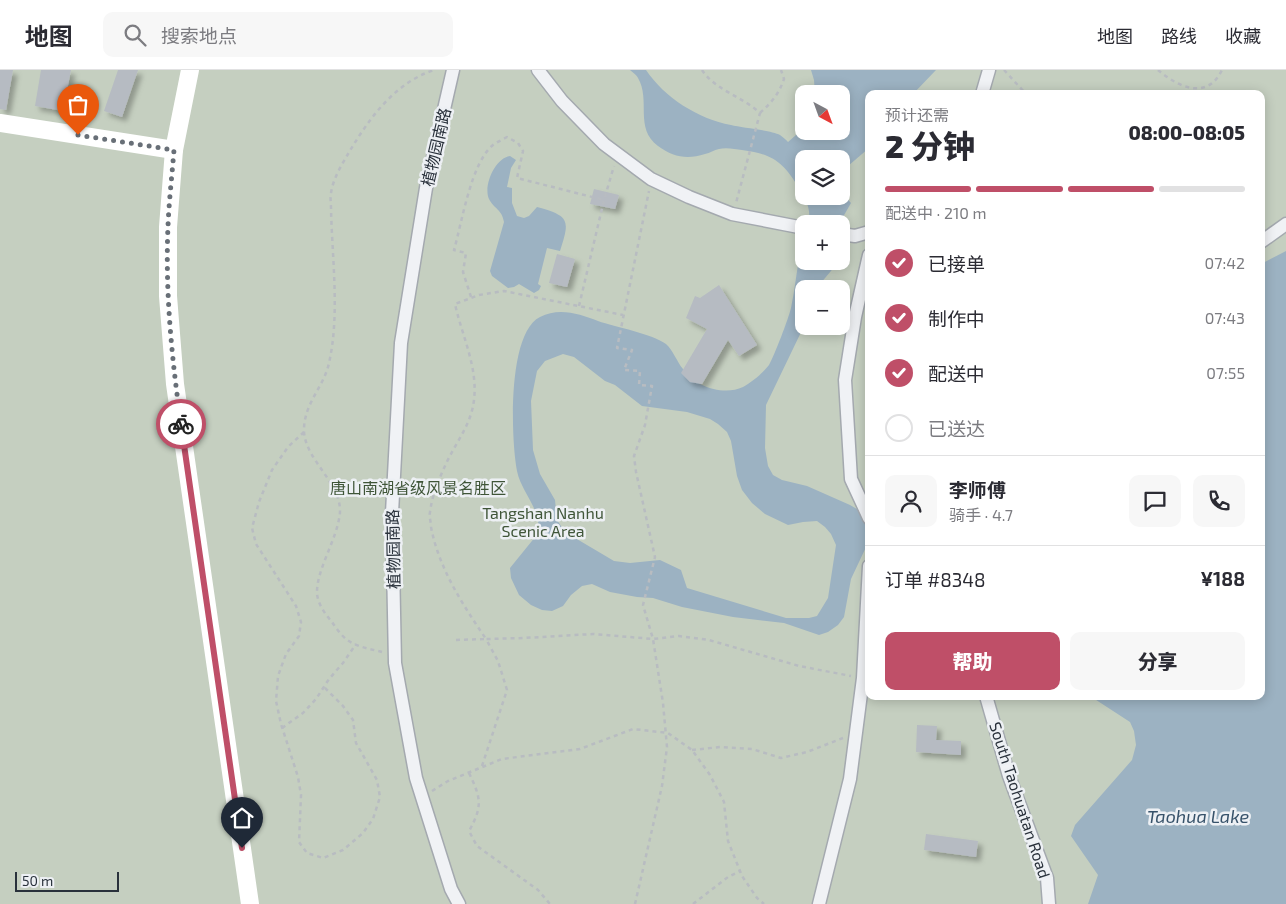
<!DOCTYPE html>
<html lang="zh">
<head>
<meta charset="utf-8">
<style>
	:root { --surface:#fff; --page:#f7f7f7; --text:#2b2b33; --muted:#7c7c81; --line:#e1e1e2; --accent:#bf4f68 }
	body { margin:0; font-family:"Exo 2","Noto Sans SC",sans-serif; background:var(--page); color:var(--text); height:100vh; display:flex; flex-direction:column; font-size:19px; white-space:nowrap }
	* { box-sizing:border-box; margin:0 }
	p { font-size:16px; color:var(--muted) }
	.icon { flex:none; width:28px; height:28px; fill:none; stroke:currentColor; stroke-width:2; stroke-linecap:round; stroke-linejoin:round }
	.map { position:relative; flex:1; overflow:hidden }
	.side { position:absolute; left:865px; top:20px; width:400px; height:610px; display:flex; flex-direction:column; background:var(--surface); border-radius:10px; box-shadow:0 2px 12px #0003 }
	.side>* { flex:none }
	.needle { width:32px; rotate:139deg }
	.tools { position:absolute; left:795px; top:15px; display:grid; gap:10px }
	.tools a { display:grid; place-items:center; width:55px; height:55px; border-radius:10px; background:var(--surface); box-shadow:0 2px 12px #0003; font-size:25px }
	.scale { position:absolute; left:15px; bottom:12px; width:104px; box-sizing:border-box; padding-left:5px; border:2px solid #29313b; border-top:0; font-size:14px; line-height:18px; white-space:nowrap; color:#29313b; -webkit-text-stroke:4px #edf0f4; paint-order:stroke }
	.pin { position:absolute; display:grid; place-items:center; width:42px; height:42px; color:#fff; margin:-51px -21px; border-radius:50% 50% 50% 0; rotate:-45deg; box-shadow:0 0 5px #0007 }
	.pin .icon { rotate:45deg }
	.courier { position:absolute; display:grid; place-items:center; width:50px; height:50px; margin:-25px; border:4px solid #bf4f68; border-radius:50%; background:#fff; color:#222; box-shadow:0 1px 6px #0007 }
	.headline em { font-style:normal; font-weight:800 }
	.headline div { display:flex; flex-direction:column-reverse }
	.headline { display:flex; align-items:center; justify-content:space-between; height:85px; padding:0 20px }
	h1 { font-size:32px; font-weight:800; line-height:38px }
	.bar { display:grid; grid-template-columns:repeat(4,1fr); gap:8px 5px; align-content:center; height:60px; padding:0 20px }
	.bar i { height:6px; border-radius:4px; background:var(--line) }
	.bar .active { background:var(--accent) }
	.bar p { grid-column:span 4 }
	.line { display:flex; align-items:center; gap:12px; padding:0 20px; border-top:1px solid var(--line) }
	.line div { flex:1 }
	.round { display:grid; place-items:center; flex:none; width:52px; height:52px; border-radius:10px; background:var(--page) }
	ol { padding:0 20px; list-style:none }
	li { display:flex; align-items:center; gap:15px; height:55px }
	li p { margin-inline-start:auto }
	li .icon { padding:5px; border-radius:50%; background:var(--accent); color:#fff; stroke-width:4 }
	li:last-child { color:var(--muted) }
	li i { width:28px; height:28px; border:2px solid var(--line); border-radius:50% }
	.button { display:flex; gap:10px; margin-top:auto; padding:10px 20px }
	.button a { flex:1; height:58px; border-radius:10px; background:var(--accent); color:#fff; font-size:20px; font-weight:800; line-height:58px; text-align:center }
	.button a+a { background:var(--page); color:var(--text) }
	header { display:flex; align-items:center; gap:30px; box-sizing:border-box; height:70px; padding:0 25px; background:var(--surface); border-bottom:1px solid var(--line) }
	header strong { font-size:24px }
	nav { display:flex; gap:28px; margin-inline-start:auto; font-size:18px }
	.search { width:350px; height:45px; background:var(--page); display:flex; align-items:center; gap:12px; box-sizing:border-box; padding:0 18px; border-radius:10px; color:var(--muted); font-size:19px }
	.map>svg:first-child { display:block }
	.green { fill:#c5cfc0; fill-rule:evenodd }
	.water { fill:#9cb2c2; fill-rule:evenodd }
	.building { fill:#b6bbc2; filter:url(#shadow) }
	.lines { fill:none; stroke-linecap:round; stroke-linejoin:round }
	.street-casing { stroke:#a4a9af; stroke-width:15 }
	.path { stroke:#b8bcc1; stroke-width:2.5; stroke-dasharray:4 4; stroke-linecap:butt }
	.street { stroke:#f0f2f5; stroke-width:12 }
	.secondary { stroke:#fff; stroke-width:18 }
	.done { stroke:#686f77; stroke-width:5; stroke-dasharray:0 9 }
	.route { stroke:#bf4f68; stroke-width:6 }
	.labels { text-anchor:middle; stroke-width:5; stroke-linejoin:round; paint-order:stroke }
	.street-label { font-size:16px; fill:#29313b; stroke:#edf0f4 }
	.park-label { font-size:16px; fill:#3f5538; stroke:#edf0f4 }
	.water-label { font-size:18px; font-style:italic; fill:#37526a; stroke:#edf0f4 }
</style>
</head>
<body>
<header>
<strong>地图</strong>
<div class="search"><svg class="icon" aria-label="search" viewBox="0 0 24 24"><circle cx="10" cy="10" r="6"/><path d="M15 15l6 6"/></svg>搜索地点</div>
<nav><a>地图</a><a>路线</a><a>收藏</a></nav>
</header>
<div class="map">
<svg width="1286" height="834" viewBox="0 0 1286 834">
	<defs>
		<filter id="shadow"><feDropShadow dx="4.5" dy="4.5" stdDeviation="2.5" flood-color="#0004"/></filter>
	</defs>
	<rect width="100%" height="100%" fill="#dee2e6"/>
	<!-- green -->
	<path class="green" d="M0,0H1286V834H0ZM804,24H841V61H804ZM869,24H1261V626H869ZM804,89H841V126H804ZM804,154H841V191H804ZM804,219H841V256H804Z"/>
	<!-- water -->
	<g class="water">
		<path d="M630,0H646C664,27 698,49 731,55C742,58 771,60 780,65C783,67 786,70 788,72L804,58V61H841V24H815L814,10L811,0H936L913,24H869V78L841,102V89H804V126H841V122L851,133L843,147L841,159V154H808C812,140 806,130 799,118C783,92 773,84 742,80C735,79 726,77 719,79C714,80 710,83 705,84C687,90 673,87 658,76C634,58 651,30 638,8C637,5 633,3 630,0Z"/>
		<path d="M510,86L516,90L511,98L507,117L512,118V133L517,146L524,148L529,146L537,137C570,146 570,150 560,181L547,178L538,214L541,216L539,220L534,223L519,214L514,217L508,218L492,206L490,201L504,152C502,139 494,139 489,129C483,116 495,88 510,86Z"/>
		<path d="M804,168V191H836V195L820,214L818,219H804V256L766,335L765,378L768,396L773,405L782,410L807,416L850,435L862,442L869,457L867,475L851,509L844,547L838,555L828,562L819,565L784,553L733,547L682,537L653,528L637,527L610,522L592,514L582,516L571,525L563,536L552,541L542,540L531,535L519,525L511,508L510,498L540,461C538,455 538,448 536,443C531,429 520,416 517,401C511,370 507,263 540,247C559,237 580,244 598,251C615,257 653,264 666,274C673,280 677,292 683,299C695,317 724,326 743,317C752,312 763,303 769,295C775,284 788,250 791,238C796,215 797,191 804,168ZM563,284L574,287L605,311L615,315L642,336L687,342L710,349L718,354L727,362L731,371L737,406L742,420L752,433L765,444L788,455L803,452L817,451L825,457L831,464L836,475L828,528L817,546L809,548H786L687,518L681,500L660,490L630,493L614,491L565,462L557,450L555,430L540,404L533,380L531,331L537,301L545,291Z"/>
		<path d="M1286,181V834H1088L1098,805L1071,766L1075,755L1132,690L1136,675L1134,661L1130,652L1090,626H1261V194Z"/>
	</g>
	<!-- building -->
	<g class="building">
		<path d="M0,0H13L6,40L0,39Z"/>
		<path d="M41,0H71L63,41L35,36Z"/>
		<path d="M118,0H138L122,47L104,41Z"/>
		<path d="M594,119L619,125L615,139L590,134Z"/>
		<path d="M557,184L575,189L567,217L549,213Z"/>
		<path d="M719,215L757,275L739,286L728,270L702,314L690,312L681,303L707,259L686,248L695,226L700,228Z"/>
		<path d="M917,655L937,656L936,670L961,671V685L916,682Z"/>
		<path d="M926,764L978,771L976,787L924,780Z"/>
	</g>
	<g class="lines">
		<!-- street casing -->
		<g class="street-casing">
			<g id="street">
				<path d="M453,0L426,118L401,273L392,443L395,593L416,708L451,819L459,834"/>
				<path d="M538,0L562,31L604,74L651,109L689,127L732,144L804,158"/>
				<path d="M982,24L989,0"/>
				<path d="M841,164L855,166L869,162"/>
				<path d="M1261,172L1286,154"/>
				<path d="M869,185L855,247L845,310L851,409L869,448"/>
				<path d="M986,626L1009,706L1047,808L1049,834"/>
				<path d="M819,834L850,709L863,608L869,496"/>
			</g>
		</g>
		<!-- path -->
		<g class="path">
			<path d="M702,0C715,20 743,27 760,43L736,133"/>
			<path d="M1004,0L1026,24"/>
			<path d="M1158,0C1178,17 1207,31 1222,0"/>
			<path d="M760,43C771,33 779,24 784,9L781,0"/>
			<path d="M471,227L463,202L466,183L454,180C462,152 471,93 493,75C497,72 502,70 507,67L518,73L523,81L517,108L604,130"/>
			<path d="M579,236L604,130L614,96"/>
			<path d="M304,362L288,377L272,400L259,432L252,458L256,474L296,536L301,552L299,566L286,584L278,606L276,631L281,654L298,707L301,725L299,772L307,783L323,788L343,780L363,763L373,749L380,727L377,710L356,673L353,650L343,636L324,617"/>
			<path d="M456,570L486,569C463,535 439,499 431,457C431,452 429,447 430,442C432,426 438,411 445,396C455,373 471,356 474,330C478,297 462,266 455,234L479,225L504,221L623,245"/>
			<path d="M382,582C371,579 356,577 346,569C341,565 336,558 332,552C325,544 317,533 317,522C317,498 338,468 340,442C341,412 304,389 304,360C304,333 324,317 329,293C340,245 332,188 331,138C331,133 330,128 331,123C333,109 341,96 348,84C368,50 394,13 434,0"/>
			<path d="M282,658L303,643L316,629L329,609L343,593L356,574"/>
			<path d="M692,680L720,677L752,679L781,688L807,682L843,668"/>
			<path d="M482,696L507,620L498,591L486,569L524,568L593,564L653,569L679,566L709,570L799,596L851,606"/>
			<path d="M469,703C481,728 483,736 469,761L477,776L538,820L550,834"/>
			<path d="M432,721L448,711L502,689L580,679L633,659L668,663L692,680L710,705L724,732L728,771L742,806L757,828L764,834"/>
			<path d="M635,834L662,716L667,677L663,633L653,569L643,535L655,487L636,402L634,386L645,355L652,316L639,315L640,301L624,300L632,280L617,278L649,121"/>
			<path d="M693,834L728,807L740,801"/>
		</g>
		<!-- street -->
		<use href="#street" class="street"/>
		<!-- secondary -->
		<g class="secondary">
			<path d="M190,0L174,80L168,157V226L175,314L250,834"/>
			<path d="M0,53L174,80"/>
		</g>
	</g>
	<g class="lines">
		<!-- done -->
		<path class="done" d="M78,65L174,80C172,105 169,131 168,156C165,222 172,290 181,354"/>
		<!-- route -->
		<path class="route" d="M181,354L242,778"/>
	</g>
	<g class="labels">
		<!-- street labels -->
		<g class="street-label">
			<text transform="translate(436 77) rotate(-77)" y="6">植物园南路</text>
			<text transform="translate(393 479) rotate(-91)" y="6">植物园南路</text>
			<text transform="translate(1020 730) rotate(72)" y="6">South Taohuatan Road</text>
		</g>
		<!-- park labels -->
		<g class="park-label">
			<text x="418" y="424">唐山南湖省级风景名胜区</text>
			<text x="543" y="449">Tangshan Nanhu<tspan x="543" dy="18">Scenic Area</tspan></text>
		</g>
		<!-- water labels -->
		<g class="water-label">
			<text x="1198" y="753">Taohua Lake</text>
		</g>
	</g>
</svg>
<div class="tools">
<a><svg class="needle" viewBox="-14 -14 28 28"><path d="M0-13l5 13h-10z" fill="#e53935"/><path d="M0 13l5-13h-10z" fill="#7c7c81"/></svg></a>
<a><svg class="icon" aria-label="layers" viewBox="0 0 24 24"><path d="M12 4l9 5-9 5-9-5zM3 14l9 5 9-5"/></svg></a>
<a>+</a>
<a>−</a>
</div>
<div class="scale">50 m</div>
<div class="pin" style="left:78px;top:65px;background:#ea580c"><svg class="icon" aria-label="bag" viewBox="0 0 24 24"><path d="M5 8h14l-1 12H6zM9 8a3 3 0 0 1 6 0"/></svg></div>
<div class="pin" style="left:242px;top:778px;background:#1f2937"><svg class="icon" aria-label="home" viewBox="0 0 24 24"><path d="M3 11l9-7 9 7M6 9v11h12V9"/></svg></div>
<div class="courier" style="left:181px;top:354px"><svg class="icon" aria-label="bike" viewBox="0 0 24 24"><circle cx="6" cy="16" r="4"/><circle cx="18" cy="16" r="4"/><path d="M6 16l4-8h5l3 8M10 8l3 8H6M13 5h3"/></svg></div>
<section class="side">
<div class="headline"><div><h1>2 分钟</h1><p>预计还需</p></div><em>08:00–08:05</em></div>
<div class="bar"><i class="active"></i><i class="active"></i><i class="active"></i><i></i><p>配送中 · 210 m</p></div>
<ol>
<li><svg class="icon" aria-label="check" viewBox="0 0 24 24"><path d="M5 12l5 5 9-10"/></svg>已接单<p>07:42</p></li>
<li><svg class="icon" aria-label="check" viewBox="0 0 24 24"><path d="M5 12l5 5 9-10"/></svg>制作中<p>07:43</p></li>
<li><svg class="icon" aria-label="check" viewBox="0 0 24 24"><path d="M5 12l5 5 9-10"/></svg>配送中<p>07:55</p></li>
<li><i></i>已送达</li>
</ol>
<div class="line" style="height:90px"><a class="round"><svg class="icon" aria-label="person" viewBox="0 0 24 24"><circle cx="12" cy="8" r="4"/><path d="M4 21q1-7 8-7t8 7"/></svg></a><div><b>李师傅</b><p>骑手 · 4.7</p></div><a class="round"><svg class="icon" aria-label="chat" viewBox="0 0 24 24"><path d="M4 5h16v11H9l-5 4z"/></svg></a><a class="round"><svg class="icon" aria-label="phone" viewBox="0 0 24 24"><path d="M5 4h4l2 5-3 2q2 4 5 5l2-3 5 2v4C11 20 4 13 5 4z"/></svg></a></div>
<div class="line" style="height:65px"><div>订单 #8348</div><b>¥188</b></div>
<div class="button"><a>帮助</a><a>分享</a></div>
</section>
</div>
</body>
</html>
